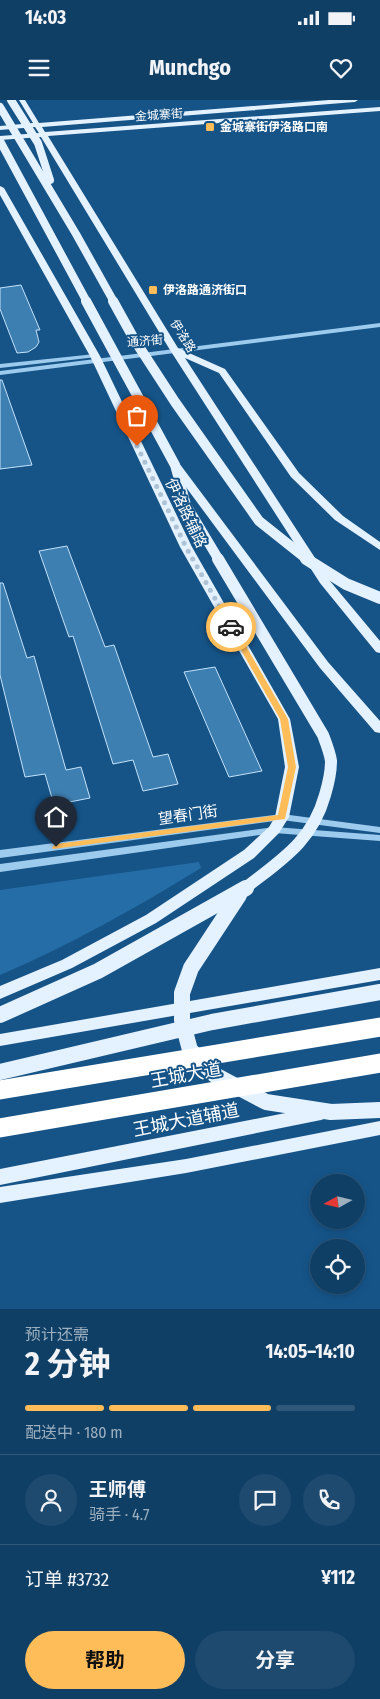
<!DOCTYPE html>
<html lang="zh">
<head>
<meta charset="utf-8">
<style>
	:root { --surface:#103f66; --page:#1e4a6f; --text:#f1f3f6; --muted:#9cafbf; --line:#30587a; --accent:#ffbd5a }
	body { margin:0; font-family:"Fira Sans Condensed","Noto Sans SC",sans-serif; background:var(--page); color:var(--text); height:100vh; display:flex; flex-direction:column; font-size:19px; white-space:nowrap }
	* { box-sizing:border-box; margin:0 }
	p { font-size:16px; color:var(--muted) }
	.icon { flex:none; width:28px; height:28px; fill:none; stroke:currentColor; stroke-width:2; stroke-linecap:round; stroke-linejoin:round }
	.map { position:relative; height:1209px; overflow:hidden }
	.details { display:flex; flex-direction:column; background:var(--surface); flex:1 }
	.details>* { flex:none }
	.needle { width:32px; rotate:262deg }
	.tools { position:absolute; left:310px; top:1074px; display:grid; gap:10px }
	.tools a { display:grid; place-items:center; width:55px; height:55px; border-radius:50%; background:var(--surface); box-shadow:0 2px 8px #0003,0 0 0 1px var(--line); font-size:25px }
	.pin { position:absolute; display:grid; place-items:center; width:42px; height:42px; color:#fff; margin:-51px -21px; border-radius:50% 50% 50% 0; rotate:-45deg; box-shadow:0 0 5px #0007 }
	.pin .icon { rotate:45deg }
	.courier { position:absolute; display:grid; place-items:center; width:50px; height:50px; margin:-25px; border:4px solid #ffbd5a; border-radius:50%; background:#fff; color:#222; box-shadow:0 1px 6px #0007 }
	.summary em { font-style:normal; font-weight:700 }
	.summary div { display:flex; flex-direction:column-reverse }
	.summary { display:flex; align-items:center; justify-content:space-between; height:85px; padding:0 25px }
	h1 { font-size:32px; font-weight:700; line-height:38px }
	.bar { display:grid; grid-template-columns:repeat(4,1fr); gap:8px 5px; align-content:center; height:60px; padding:0 25px }
	.bar i { height:6px; border-radius:4px; background:var(--line) }
	.bar .selected { background:var(--accent) }
	.bar p { grid-column:span 4 }
	.line { display:flex; align-items:center; gap:12px; padding:0 25px; border-top:1px solid var(--line) }
	.line div { flex:1 }
	.round { display:grid; place-items:center; flex:none; width:52px; height:52px; border-radius:26px; background:var(--page) }
	.action { display:flex; gap:10px; margin-top:auto; padding:10px 25px }
	.action a { flex:1; height:58px; border-radius:30px; background:var(--accent); color:#111; font-size:20px; font-weight:700; line-height:58px; text-align:center }
	.action a+a { background:var(--page); color:var(--text) }
	.status { display:flex; justify-content:space-between; align-items:center; height:35px; padding:0 25px; background:var(--surface); direction:ltr }
	.status svg { height:14px; fill:currentColor }
	header { display:flex; justify-content:space-between; align-items:center; height:65px; padding:0 25px; background:var(--surface); font-size:22px; font-weight:700 }
	.map>svg:first-child { display:block }
	.green { fill:#256da6 }
	.building { fill:#3e7fb2; stroke:#c3e2fb }
	.lines { fill:none; stroke-linecap:round; stroke-linejoin:round }
	.minor { fill:#9dcbee; fill-rule:evenodd }
	.major { fill:#e4f1ff; fill-rule:evenodd }
	.major-bridge-far3 { stroke:#e4f1ff; stroke-width:8 }
	.major-bridge-far2 { stroke:#e4f1ff; stroke-width:10 }
	.major-bridge-far1 { stroke:#e4f1ff; stroke-width:12 }
	.major-bridge { stroke:#e4f1ff; stroke-width:16 }
	.highway-bridge { stroke:#fff; stroke-width:19 }
	.route { fill:#ffbd5a }
	.done { stroke:#adc3d5; stroke-width:5; stroke-dasharray:0 9 }
	.poi-dot { fill:#ffbd5a; stroke:#165488; stroke-width:2 }
	.labels { text-anchor:middle; stroke-width:4; stroke-linejoin:round; paint-order:stroke }
	.far-street-label { font-size:12px; fill:#fff; stroke:#165488 }
	.far-poi-label { font-size:12px; font-weight:bold; fill:#fff; stroke:#165488; text-anchor:start }
	.street-label { font-size:15px; fill:#fff; stroke:#165488 }
	.near-street-label { font-size:18px; fill:#fff; stroke:#165488 }
</style>
</head>
<body>
<div class="status"><b>14:03</b><svg viewBox="0 0 49 12"><path d="M0 12V9h3v3zM5 12V6h3v6zM10 12V3h3v9zM15 12V0h3v12zM26 1h20v11H26zM47 4h2v5h-2z"/></svg></div>
<header><svg class="icon" aria-label="menu" viewBox="0 0 24 24"><path d="M4 6h16M4 12h16M4 18h16"/></svg>Munchgo<svg class="icon" aria-label="heart" viewBox="0 0 24 24"><path d="M12 20l-8-8c-3-5 5-10 8-4 3-6 11-1 8 4z"/></svg></header>
<div class="map">
<svg width="380" height="1209" viewBox="0 0 380 1209">
	<rect width="100%" height="100%" fill="#165488"/>
	<!-- green -->
	<path class="green" d="M199,762L201,768C136,808 70,845 0,875V790Z"/>
	<!-- building -->
	<g class="building">
		<path d="M21,185L40,230H36L39,242L36,247L28,252L17,253L0,209V188Z"/>
		<path d="M0,280H2L32,365L0,369Z"/>
		<path d="M67,446L105,547L114,545L153,657L168,654L178,684L143,691L133,660L113,664L73,536L69,537L39,451Z"/>
		<path d="M0,483H3L27,558L34,556L66,670L81,667L90,698L54,705L45,674L25,677L0,575Z"/>
		<path d="M215,567L262,671L229,677L184,572Z"/>
	</g>
	<g class="lines">
		<!-- minor -->
		<g class="minor">
			<path d="M380,223V227L0,275V271Z"/>
			<path d="M95,254L98,256L97,257L0,268V264Z"/>
			<path d="M282,714L380,727V733L282,720L0,758V750Z"/>
			<path d="M274,727L380,735V741L274,733L0,772V764Z"/>
		</g>
		<!-- major -->
		<g class="major">
			<path d="M19,0H25L39,23L329,0H358L355,2L42,27L45,32L380,7V11L48,36L178,248L225,269L299,373L343,416L380,442V450L335,420L291,377L219,273L185,258L330,481L380,541V553L376,552L320,483L170,250L41,37L0,40V36L39,33L35,27L0,30V26L33,23Z"/>
			<path d="M0,86L4,88L100,256L192,447L290,619L299,667L289,717L279,733L254,758L156,823L72,868L0,899V886L62,860L146,815L244,750L269,727L275,717L285,667L278,619L180,447L90,256L0,95Z"/>
			<path d="M175,362L179,363L328,562L380,621V633L375,632L320,568L171,367L170,365L171,363Z"/>
			<path d="M380,868V880L0,946V934Z"/>
			<path d="M321,1006L327,1008L329,1013L327,1018L321,1020L0,1085V1069Z"/>
			<path d="M380,1021V1035L186,1073L0,1103V1087L186,1059Z"/>
		</g>
		<!-- major-bridge-far3 -->
		<g class="major-bridge-far3">
			<path d="M11,0L38,43L50,80"/>
			<path d="M0,7L76,134L114,202"/>
			<path d="M0,41L87,202"/>
		</g>
		<!-- major-bridge-far2 -->
		<g class="major-bridge-far2">
			<path d="M86,201L175,365L186,405L219,460"/>
			<path d="M113,201L134,239L175,302L259,421L308,460"/>
		</g>
		<!-- major-bridge-far1 -->
		<g class="major-bridge-far1">
			<path d="M218,459L323,635C326,643 330,653 331,661C331,672 328,685 325,695C312,742 281,760 244,789"/>
			<path d="M306,459L346,484L380,498"/>
		</g>
		<!-- major-bridge -->
		<g class="major-bridge">
			<path d="M239,795L191,868L182,893V920L190,950L215,975L266,1002L331,1012L380,1010"/>
			<path d="M0,915L98,871L246,788"/>
			<path d="M0,972L212,922L380,892"/>
		</g>
		<!-- highway-bridge -->
		<g class="highway-bridge">
			<path d="M0,990L380,927"/>
			<path d="M0,1028L380,963"/>
		</g>
	</g>
	<!-- route -->
	<path class="route" d="M231,525L235,527L288,619L296,667L285,719L53,749L52,747L56,744L278,715L288,667L280,619L228,527Z"/>
	<g class="lines">
		<!-- done -->
		<path class="done" d="M137,346L186,447L231,527"/>
	</g>
	<!-- markers -->
	<g class="poi-dot">
		<rect x="205" y="22" width="10" height="10" rx="2.5"/>
		<rect x="148" y="185" width="10" height="10" rx="2.5"/>
	</g>
	<g class="labels">
		<!-- far-street labels -->
		<g class="far-street-label">
			<text transform="translate(159 15) rotate(-4)" y="4">金城寨街</text>
			<text transform="translate(183 236) rotate(58)" y="4">伊洛路</text>
			<text transform="translate(145 241) rotate(-4)" y="4">通济街</text>
		</g>
		<!-- far-poi labels -->
		<g class="far-poi-label">
			<text x="220" y="31">金城寨街伊洛路口南</text>
			<text x="163" y="194">伊洛路通济街口</text>
		</g>
		<!-- street labels -->
		<g class="street-label">
			<text transform="translate(186 413) rotate(64)" y="5">伊洛路辅路</text>
			<text transform="translate(188 715) rotate(-8)" y="5">望春门街</text>
		</g>
		<!-- near-street labels -->
		<g class="near-street-label">
			<text transform="translate(186 975) rotate(-10)" y="6">王城大道</text>
			<text transform="translate(186 1020) rotate(-11)" y="6">王城大道辅道</text>
		</g>
	</g>
</svg>
<div class="tools">
<a><svg class="needle" viewBox="-14 -14 28 28"><path d="M0-13l5 13h-10z" fill="#e53935"/><path d="M0 13l5-13h-10z" fill="#9cafbf"/></svg></a>
<a><svg class="icon" aria-label="locate" viewBox="0 0 24 24"><circle cx="12" cy="12" r="6"/><path d="M12 2v4M12 18v4M2 12h4M18 12h4"/></svg></a>
</div>
<div class="pin" style="left:137px;top:346px;background:#ea580c"><svg class="icon" aria-label="bag" viewBox="0 0 24 24"><path d="M5 8h14l-1 12H6zM9 8a3 3 0 0 1 6 0"/></svg></div>
<div class="pin" style="left:56px;top:747px;background:#1f2937"><svg class="icon" aria-label="home" viewBox="0 0 24 24"><path d="M3 11l9-7 9 7M6 9v11h12V9"/></svg></div>
<div class="courier" style="left:231px;top:527px"><svg class="icon" aria-label="car" viewBox="0 0 24 24"><path d="M5 17H2v-5l4-1 3-4h7l3 4 3 1v5h-3M9 17h6M6 11h13"/><circle cx="7" cy="17" r="2"/><circle cx="17" cy="17" r="2"/></svg></div>
</div>
<section class="details">
<div class="summary"><div><h1>2 分钟</h1><p>预计还需</p></div><em>14:05–14:10</em></div>
<div class="bar"><i class="selected"></i><i class="selected"></i><i class="selected"></i><i></i><p>配送中 · 180 m</p></div>
<div class="line" style="height:90px"><a class="round"><svg class="icon" aria-label="person" viewBox="0 0 24 24"><circle cx="12" cy="8" r="4"/><path d="M4 21q1-7 8-7t8 7"/></svg></a><div><b>王师傅</b><p>骑手 · 4.7</p></div><a class="round"><svg class="icon" aria-label="chat" viewBox="0 0 24 24"><path d="M4 5h16v11H9l-5 4z"/></svg></a><a class="round"><svg class="icon" aria-label="phone" viewBox="0 0 24 24"><path d="M5 4h4l2 5-3 2q2 4 5 5l2-3 5 2v4C11 20 4 13 5 4z"/></svg></a></div>
<div class="line" style="height:65px"><div>订单 #3732</div><b>¥112</b></div>
<div class="action"><a>帮助</a><a>分享</a></div>
</section>
</body>
</html>
